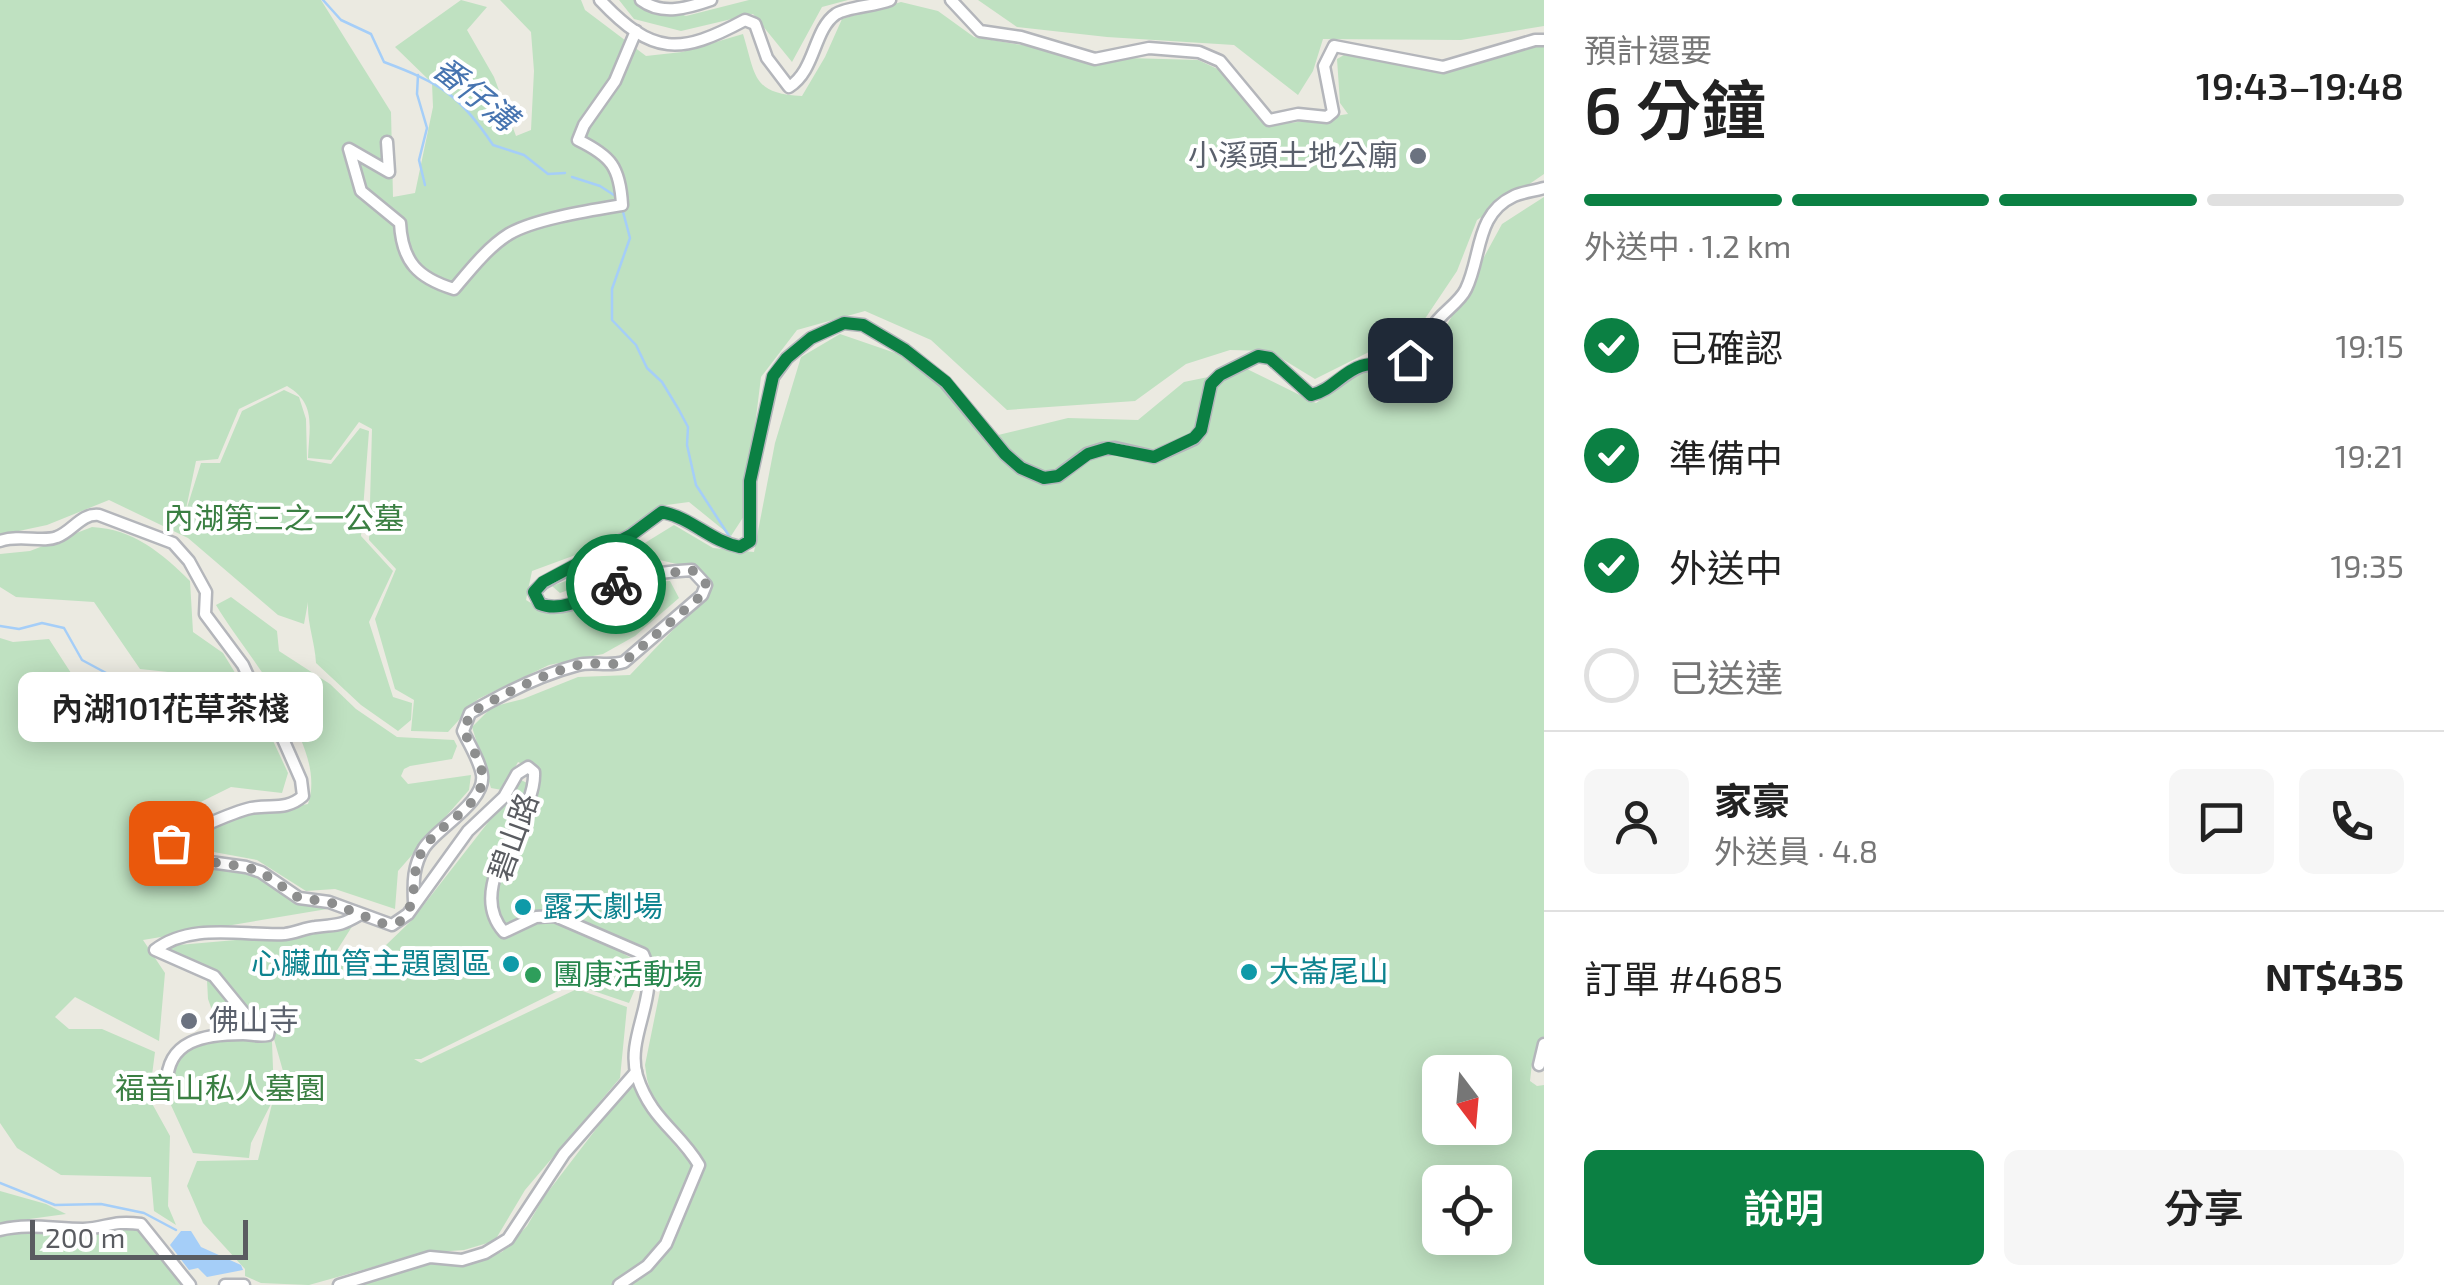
<!DOCTYPE html>
<html lang="zh-TW">
<head>
<meta charset="utf-8">
<style>
	:root { --surface:#fff; --page:#f6f6f6; --text:#222; --muted:#767676; --line:#e0e0e0; --accent:#0b8043 }
	body { margin:0; font-family:"Exo 2","Noto Sans TC",sans-serif; background:var(--page); color:var(--text); height:100vh; display:flex; flex-direction:column; font-size:38px; white-space:nowrap }
	* { box-sizing:border-box; margin:0 }
	p { font-size:32px; color:var(--muted) }
	.icon { flex:none; width:55px; height:55px; fill:none; stroke:currentColor; stroke-width:2; stroke-linecap:round; stroke-linejoin:round }
	.map { position:relative; flex:1; overflow:hidden }
	.sheet { display:flex; flex-direction:column; background:var(--surface); width:900px }
	.sheet>* { flex:none }
	.needle { width:65px; rotate:164deg }
	.buttons { position:absolute; left:1422px; top:1055px; display:grid; gap:20px }
	.buttons a { display:grid; place-items:center; width:90px; height:90px; border-radius:15px; background:var(--surface); box-shadow:0 5px 25px #0003; font-size:50px }
	.scale { position:absolute; left:30px; bottom:25px; width:218px; box-sizing:border-box; padding-left:10px; border:5px solid #5a5c61; border-top:0; font-size:28px; line-height:35px; white-space:nowrap; color:#5a5c61; -webkit-text-stroke:8px #fff; paint-order:stroke }
	.pin { position:absolute; display:grid; place-items:center; width:85px; height:85px; color:#fff; margin:-42px; border-radius:20px; box-shadow:0 5px 15px #0006 }
	.courier { position:absolute; display:grid; place-items:center; width:100px; height:100px; margin:-50px; border:8px solid #0b8043; border-radius:50%; background:#fff; color:#222; box-shadow:0 2px 12px #0007 }
	.bubble { position:absolute; height:70px; border-radius:15px; background:var(--surface); box-shadow:0 5px 25px #0003; font-size:32px; font-weight:600; line-height:70px; text-align:center }
	.head em { font-style:normal; font-weight:600 }
	.head div { display:flex; flex-direction:column-reverse }
	.head { display:flex; align-items:center; justify-content:space-between; height:170px; padding:0 40px }
	h1 { font-size:65px; font-weight:600; line-height:75px }
	.bar { display:grid; grid-template-columns:repeat(4,1fr); gap:15px 10px; align-content:center; height:120px; padding:0 40px }
	.bar i { height:12px; border-radius:8px; background:var(--line) }
	.bar .selected { background:var(--accent) }
	.bar p { grid-column:span 4 }
	.line { display:flex; align-items:center; gap:25px; padding:0 40px; border-top:2px solid var(--line) }
	.line div { flex:1 }
	.round { display:grid; place-items:center; flex:none; width:105px; height:105px; border-radius:15px; background:var(--page) }
	ol { padding:0 40px; list-style:none }
	li { display:flex; align-items:center; gap:30px; height:110px }
	li p { margin-inline-start:auto }
	li .icon { padding:10px; border-radius:50%; background:var(--accent); color:#fff; stroke-width:4 }
	li:last-child { color:var(--muted) }
	li i { width:55px; height:55px; border:5px solid var(--line); border-radius:50% }
	.action { display:flex; gap:20px; margin-top:auto; padding:20px 40px }
	.action a { flex:1; height:115px; border-radius:15px; background:var(--accent); color:#fff; font-size:40px; font-weight:600; line-height:115px; text-align:center }
	.action a+a { background:var(--page); color:var(--text) }
	main { display:flex; flex:1; min-height:0 }
	.map>svg:first-child { display:block }
	.green { fill:#bfe1c1; fill-rule:evenodd }
	.water { fill:#a5cef8 }
	.lines { fill:none; stroke-linecap:round; stroke-linejoin:round }
	.stream { stroke:#a5cef8; stroke-width:2.5 }
	.minor-casing { stroke:#b4b6bb; stroke-width:15 }
	.minor { stroke:#fff; stroke-width:10 }
	.done { stroke:#8d8e8e; stroke-width:10; stroke-dasharray:0 18 }
	.route { stroke:#0b8043; stroke-width:12 }
	.worship-dot { fill:#6b7280; stroke:#fff; stroke-width:4 }
	.culture-dot { fill:#0f9aa8; stroke:#fff; stroke-width:4 }
	.leisure-dot { fill:#2e9e5b; stroke:#fff; stroke-width:4 }
	.labels { text-anchor:middle; stroke-width:8; stroke-linejoin:round; paint-order:stroke }
	.worship-label { font-size:30px; fill:#5b616d; stroke:#fff; text-anchor:end }
	.park-label { font-size:30px; fill:#3a7f42; stroke:#fff }
	.street-label { font-size:30px; fill:#5a5c61; stroke:#fff }
	.culture-label { font-size:30px; fill:#0d838f; stroke:#fff; text-anchor:start }
	.leisure-label { font-size:30px; fill:#27864d; stroke:#fff; text-anchor:start }
	.water-label { font-size:32px; font-style:italic; fill:#4774b0; stroke:#fff }
</style>
</head>
<body>
<main>
<div class="map">
<svg width="1544" height="1285" viewBox="0 0 1544 1285">
	<rect width="100%" height="100%" fill="#ebeae1"/>
	<!-- green -->
	<g class="green">
		<path d="M0,0H321L391,112L393,197L415,193L433,107L432,83L395,47L461,0L487,7L467,30L494,77L516,136L531,130L534,71L531,32L500,0H581L585,10L646,56L682,52L743,34C756,76 752,94 802,96L825,57L842,19L901,2L938,11L974,37L1092,57L1198,60L1222,71L1260,109L1291,123L1348,114L1340,103L1337,59L1344,55L1431,69L1529,40L1544,46V174L1477,220L1457,271L1406,347L1371,351L1315,379L1269,351L1230,350L1186,364L1135,401L1007,410L931,340L865,311L797,330L761,377L744,516L731,536L689,502L659,506L619,539L532,571L526,600L546,612L649,582L670,581L679,598L635,636L603,654L549,665L478,699L448,732L411,731L414,700L395,689L375,619L396,569L369,540L372,429L359,422L331,460L308,458C309,427 317,404 287,386L239,409L218,459L196,461L185,514L201,463H220L242,411L284,390L299,397L306,419L307,460L331,464L360,428L369,431L361,536L393,571L369,622L393,697L412,703L411,720L398,731L361,705L316,663C315,642 307,624 308,602L304,624L278,615L188,538L109,500L47,525L0,535Z"/>
		<path d="M619,0H645L686,16L749,0H848L822,7L792,62L753,14L681,31L634,19Z"/>
		<path d="M978,0H1544V26L1461,40L1323,39L1313,71L1298,95L1234,45L1107,37L1017,27Z"/>
		<path d="M1544,197V1036L1532,1063L1530,1081L1537,1086L1544,1085V1285H626L664,1256L679,1216L704,1170L701,1157L677,1134L654,1103L647,1079L645,1065L662,981L647,948L632,942L624,954L645,966L629,1003L579,986L560,990L421,1059H414L421,1063L577,989L627,1007L620,1078L525,1190L497,1237L491,1242L464,1250L423,1253L309,1285L261,1283L245,1276V1269L203,1223L187,1186L197,1161L258,1160L273,1100L251,1143L249,1158L193,1153L170,1103L165,1068C191,1032 232,1038 272,1042L274,1095L283,1071L268,1018L255,1013L244,1031L217,1024L208,999L207,980L167,946L293,935L353,925L334,955L361,977L388,976L385,946L412,920L521,780L527,783L529,793L492,863L486,888C503,857 540,808 541,773L518,762L502,790L491,788L472,727L492,707L523,699L578,677L630,675L710,591L699,569L655,559L560,593L552,586L609,565L674,525L713,548L754,552L775,443L801,357L840,334L907,357L994,436L1068,418L1138,420L1184,382L1247,369L1316,403L1365,370L1379,379L1422,371L1502,224ZM1440,1072H1495V1128H1440ZM1440,1182H1495V1238H1440Z"/>
		<path d="M92,527C133,529 162,553 190,581L193,632L223,653L262,717L288,773L282,793L231,787L140,832L136,851L149,867L187,862L263,876L296,902L327,909L143,940L165,973L159,1041L75,997L55,1017L69,1029H102L155,1052L149,1098L170,1136L168,1206L176,1225L154,1211L151,1177L61,1175L17,1148L0,1123V638L13,642L49,639L71,673L103,705L128,712L143,702L152,723L178,707L168,672L140,669L94,602L16,597L0,587V554L30,551Z"/>
		<path d="M231,597L277,631L279,651L330,684L356,709L397,737L454,740L457,746L452,759L410,766L404,769L401,776L408,784L471,775L469,790L398,871L395,909L335,889L306,891L257,860L181,846C204,817 272,810 308,804C329,744 245,655 216,605Z"/>
		<path d="M629,1086L637,1088L654,1121L695,1169L664,1240L643,1266L614,1285H349L419,1264L473,1261L502,1252L527,1226L544,1197Z"/>
		<path d="M0,1191L46,1204L66,1214L0,1223Z"/>
		<path d="M136,1226L181,1277L183,1285H0V1232Z"/>
	</g>
	<!-- water -->
	<path class="water" d="M181,1231H191L201,1247L241,1265L243,1270L207,1277L198,1268L189,1270L170,1245Z"/>
	<g class="lines">
		<!-- stream -->
		<g class="stream">
			<path d="M323,0L341,20L371,34L384,62C440,83 460,95 493,145L524,155L548,174L565,173"/>
			<path d="M418,75L417,94L427,128L419,160L425,185"/>
			<path d="M572,177L600,186L617,197"/>
			<path d="M622,208L630,238L612,289V320L636,345L647,368L662,382L679,410L688,427L687,445L696,485L733,542"/>
			<path d="M0,626L19,629L42,623L64,628L82,660L108,674"/>
			<path d="M0,1183L55,1205L101,1204L144,1213L176,1230"/>
		</g>
		<!-- minor casing -->
		<g class="minor-casing">
			<g id="minor">
				<path d="M600,0C653,56 680,55 745,20L755,24L767,58L789,87C816,70 813,30 836,14C847,7 875,6 890,0"/>
				<path d="M641,0C662,16 688,8 711,0"/>
				<path d="M951,0L980,31L1021,37L1095,59L1149,48L1199,52L1220,61L1269,120L1298,114L1327,117L1333,112L1324,66L1334,46L1443,67L1535,40H1544"/>
				<path d="M387,142L389,172L349,149L361,191L400,223C402,262 418,278 454,289C470,270 488,247 509,234C534,219 592,210 622,205C620,167 611,156 578,140L584,125L615,81L636,31"/>
				<path d="M0,541C20,534 43,543 57,537C73,531 81,513 99,515L173,543L189,561L206,592L205,614L243,665L260,702L272,714L301,780L303,796C286,811 271,804 251,808C228,813 200,829 176,837L171,843L173,851L181,858L246,867L261,872L299,898L329,902L392,925L408,914L468,831L504,797L517,774L528,767L534,772C537,819 462,885 504,932L536,917L555,916L643,954C662,994 625,1036 637,1076C651,1120 679,1131 699,1165L666,1244L647,1266L619,1285"/>
				<path d="M414,902C413,882 413,866 424,848C437,828 486,802 482,775C480,761 469,744 463,731L470,713C504,693 540,675 578,665C593,661 608,667 624,662L702,595L706,585L692,570C672,571 649,574 629,579C602,586 569,616 540,604L534,592L543,583L631,535L662,512C692,518 710,541 740,547L750,541V481L773,377L787,358L811,338L844,323L863,325L905,350L945,382L1005,454L1021,468L1044,478L1058,476L1087,454L1103,449L1115,448L1154,457L1194,439L1201,430L1211,384L1220,375L1258,356L1270,358L1311,395C1329,391 1341,376 1357,368C1373,360 1394,369 1410,360C1425,351 1423,341 1431,329C1440,313 1459,304 1466,289C1482,256 1475,214 1514,196C1523,192 1534,191 1544,188"/>
				<path d="M1539,1065L1544,1044"/>
				<path d="M167,1085C166,1040 205,1034 243,1034C252,1034 258,1037 268,1035L269,1030L245,1014L214,976L155,950C191,922 243,936 285,934C295,933 305,928 315,927C338,924 338,927 359,915"/>
				<path d="M0,1230C28,1223 55,1229 83,1229C107,1228 112,1220 141,1224L190,1285"/>
				<path d="M225,1285H244"/>
				<path d="M339,1285L430,1257L462,1260L485,1253L508,1239L564,1154L636,1072"/>
			</g>
		</g>
		<!-- minor -->
		<use href="#minor" class="minor"/>
	</g>
	<g class="lines">
		<!-- done -->
		<path class="done" d="M171,843L176,855L181,858L246,867L261,872L299,898L329,902L384,924L401,921C422,898 407,874 424,848C439,824 475,811 482,783C486,768 469,744 464,731L470,713C504,694 540,675 578,665C593,661 608,667 624,662L702,595L706,584L692,570L628,579L616,584"/>
		<!-- route -->
		<path class="route" d="M616,584C595,593 563,614 540,604L534,592L543,582L631,535L662,512C692,518 710,541 740,547L750,541V481L773,376L787,358L811,338L844,323L863,325L905,350L946,382L1005,454L1021,468L1044,478L1058,476L1088,454L1108,448L1154,457L1194,438L1201,430L1211,384L1220,375L1258,356L1270,358L1311,395C1331,391 1342,372 1361,366C1376,361 1394,365 1410,360"/>
	</g>
	<!-- markers -->
	<g class="worship-dot">
		<circle cx="1418" cy="156" r="10"/>
		<circle cx="189" cy="1021" r="10"/>
	</g>
	<g class="culture-dot">
		<circle cx="523" cy="907" r="10"/>
		<circle cx="511" cy="964" r="10"/>
		<circle cx="1249" cy="972" r="10"/>
	</g>
	<circle class="leisure-dot" cx="533" cy="975" r="10"/>
	<g class="labels">
		<!-- worship labels -->
		<g class="worship-label">
			<text x="1398" y="166">小溪頭土地公廟</text>
			<text x="209" y="1031" text-anchor="start">佛山寺</text>
		</g>
		<!-- park labels -->
		<g class="park-label">
			<text x="284" y="529">內湖第三之一公墓</text>
			<text x="220" y="1099">福音山私人墓園</text>
		</g>
		<!-- street labels -->
		<g class="street-label">
			<text transform="translate(514 837) rotate(-70)" y="10">碧山路</text>
		</g>
		<!-- culture labels -->
		<g class="culture-label">
			<text x="543" y="917">露天劇場</text>
			<text x="491" y="974" text-anchor="end">心臟血管主題園區</text>
			<text x="1269" y="982">大崙尾山</text>
		</g>
		<!-- leisure labels -->
		<g class="leisure-label">
			<text x="553" y="985">團康活動場</text>
		</g>
		<!-- water labels -->
		<g class="water-label">
			<text transform="translate(475 94) rotate(39)" y="11">番仔溝</text>
		</g>
	</g>
</svg>
<div class="buttons">
<a><svg class="needle" viewBox="-14 -14 28 28"><path d="M0-13l5 13h-10z" fill="#e53935"/><path d="M0 13l5-13h-10z" fill="#767676"/></svg></a>
<a><svg class="icon" aria-label="locate" viewBox="0 0 24 24"><circle cx="12" cy="12" r="6"/><path d="M12 2v4M12 18v4M2 12h4M18 12h4"/></svg></a>
</div>
<div class="scale">200 m</div>
<div class="pin" style="left:171px;top:843px;background:#ea580c"><svg class="icon" aria-label="bag" viewBox="0 0 24 24"><path d="M5 8h14l-1 12H6zM9 8a3 3 0 0 1 6 0"/></svg></div>
<div class="pin" style="left:1410px;top:360px;background:#1f2937"><svg class="icon" aria-label="home" viewBox="0 0 24 24"><path d="M3 11l9-7 9 7M6 9v11h12V9"/></svg></div>
<div class="courier" style="left:616px;top:584px"><svg class="icon" aria-label="bike" viewBox="0 0 24 24"><circle cx="6" cy="16" r="4"/><circle cx="18" cy="16" r="4"/><path d="M6 16l4-8h5l3 8M10 8l3 8H6M13 5h3"/></svg></div>
<div class="bubble" style="left:18px;top:672px;width:305px">內湖101花草茶棧</div>
</div>
<section class="sheet">
<div class="head"><div><h1>6 分鐘</h1><p>預計還要</p></div><em>19:43–19:48</em></div>
<div class="bar"><i class="selected"></i><i class="selected"></i><i class="selected"></i><i></i><p>外送中 · 1.2 km</p></div>
<ol>
<li><svg class="icon" aria-label="check" viewBox="0 0 24 24"><path d="M5 12l5 5 9-10"/></svg>已確認<p>19:15</p></li>
<li><svg class="icon" aria-label="check" viewBox="0 0 24 24"><path d="M5 12l5 5 9-10"/></svg>準備中<p>19:21</p></li>
<li><svg class="icon" aria-label="check" viewBox="0 0 24 24"><path d="M5 12l5 5 9-10"/></svg>外送中<p>19:35</p></li>
<li><i></i>已送達</li>
</ol>
<div class="line" style="height:180px"><a class="round"><svg class="icon" aria-label="person" viewBox="0 0 24 24"><circle cx="12" cy="8" r="4"/><path d="M4 21q1-7 8-7t8 7"/></svg></a><div><b>家豪</b><p>外送員 · 4.8</p></div><a class="round"><svg class="icon" aria-label="chat" viewBox="0 0 24 24"><path d="M4 5h16v11H9l-5 4z"/></svg></a><a class="round"><svg class="icon" aria-label="phone" viewBox="0 0 24 24"><path d="M5 4h4l2 5-3 2q2 4 5 5l2-3 5 2v4C11 20 4 13 5 4z"/></svg></a></div>
<div class="line" style="height:130px"><div>訂單 #4685</div><b>NT$435</b></div>
<div class="action"><a>說明</a><a>分享</a></div>
</section>
</main>
</body>
</html>
